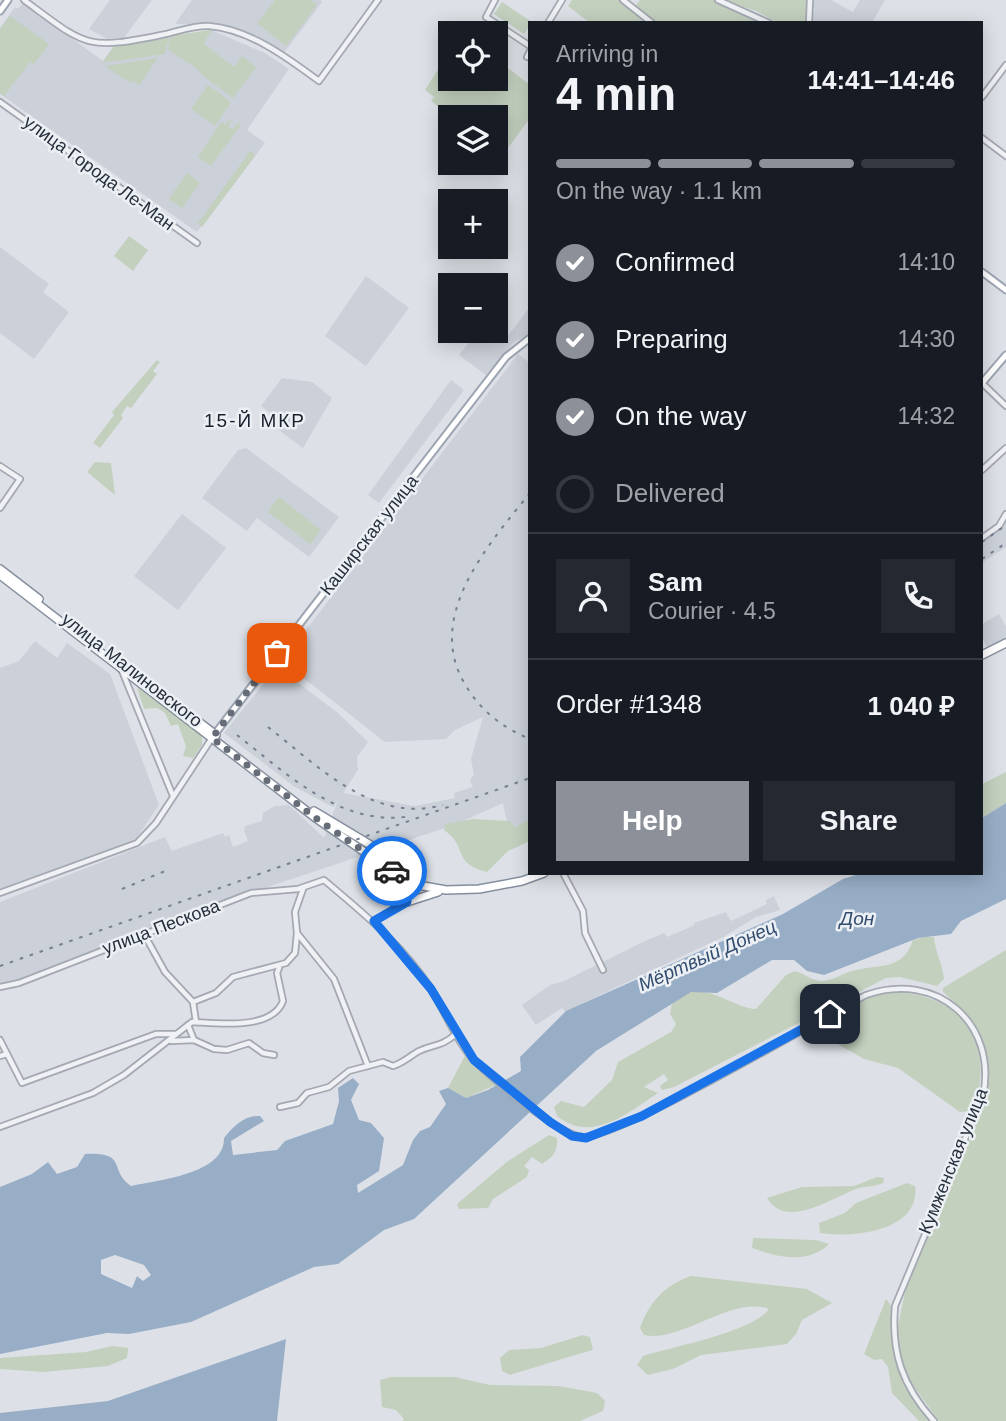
<!DOCTYPE html>
<html lang="en">
<head>
<meta charset="utf-8">
<style>
	:root { --surface:#171b24; --page:#242831; --text:#f1f3f6; --muted:#9ea1a6; --line:#363941; --accent:#8c9099 }
	body { margin:0; font-family:Arial,sans-serif; background:var(--page); color:var(--text); height:100vh; display:flex; flex-direction:column; font-size:26px; white-space:nowrap }
	* { box-sizing:border-box; margin:0 }
	p { font-size:23px; color:var(--muted) }
	.icon { flex:none; width:38px; height:38px; fill:none; stroke:currentColor; stroke-width:2; stroke-linecap:round; stroke-linejoin:round }
	.map { position:relative; flex:1; overflow:hidden }
	.panel { position:absolute; left:528px; top:21px; width:455px; height:854px; display:flex; flex-direction:column; background:var(--surface); border-radius:0px; box-shadow:0 4px 18px #0003 }
	.panel>* { flex:none }
	.buttons { position:absolute; left:438px; top:21px; display:grid; gap:14px }
	.buttons a { display:grid; place-items:center; width:70px; height:70px; border-radius:0px; background:var(--surface); box-shadow:0 4px 18px #0003; font-size:35px }
	.pin { position:absolute; display:grid; place-items:center; width:60px; height:60px; color:#fff; margin:-30px; border-radius:14px; box-shadow:0 4px 10px #0006 }
	.courier { position:absolute; display:grid; place-items:center; width:70px; height:70px; margin:-35px; border:5px solid #1a73e8; border-radius:50%; background:#fff; color:#222; box-shadow:0 2px 9px #0007 }
	.summary em { font-style:normal; font-weight:700 }
	.summary div { display:flex; flex-direction:column-reverse }
	.summary { display:flex; align-items:center; justify-content:space-between; height:119px; padding:0 28px }
	h1 { font-size:46px; font-weight:700; line-height:52px }
	.bar { display:grid; grid-template-columns:repeat(4,1fr); gap:10px 7px; align-content:center; height:84px; padding:0 28px }
	.bar i { height:9px; border-radius:5px; background:var(--line) }
	.bar .on { background:var(--accent) }
	.bar p { grid-column:span 4 }
	.line { display:flex; align-items:center; gap:18px; padding:0 28px; border-top:2px solid var(--line) }
	.line div { flex:1 }
	.round { display:grid; place-items:center; flex:none; width:74px; height:74px; border-radius:0px; background:var(--page) }
	ol { padding:0 28px; list-style:none }
	li { display:flex; align-items:center; gap:21px; height:77px }
	li p { margin-inline-start:auto }
	li .icon { padding:7px; border-radius:50%; background:var(--accent); color:#fff; stroke-width:4 }
	li:last-child { color:var(--muted) }
	li i { width:38px; height:38px; border:4px solid var(--line); border-radius:50% }
	.primary-button { display:flex; gap:14px; margin-top:auto; padding:14px 28px }
	.primary-button a { flex:1; height:80px; border-radius:0px; background:var(--accent); color:#fff; font-size:28px; font-weight:700; line-height:80px; text-align:center }
	.primary-button a+a { background:var(--page); color:var(--text) }
	.map>svg:first-child { display:block }
	.built { fill:#cbd0d9 }
	.green { fill:#c3d0be }
	.water { fill:#98aec7; fill-rule:evenodd }
	.lines { fill:none; stroke-linecap:round; stroke-linejoin:round }
	.minor-casing { stroke:#a3a8b1; stroke-width:8 }
	.major-casing { stroke:#9da5b2; stroke-width:9 }
	.highway-casing { stroke:#858e9d; stroke-width:10 }
	.minor { stroke:#f0f1f5; stroke-width:4.5 }
	.major { stroke:#fff; stroke-width:5 }
	.highway { stroke:#fff; stroke-width:7 }
	.rail { stroke:#778090; stroke-width:2; stroke-dasharray:3.5 7; stroke-linecap:butt }
	.done { stroke:#676d78; stroke-width:7; stroke-dasharray:0 12.6 }
	.route { stroke:#1a73e8; stroke-width:9 }
	.labels { text-anchor:middle; stroke-width:5; stroke-linejoin:round; paint-order:stroke }
	.street-label { font-size:18px; fill:#272f3d; stroke:#ecf0f4 }
	.neighbourhood-label { font-size:19px; letter-spacing:2px; fill:#19202d; stroke:#ecf0f4 }
	.water-label { font-size:19px; font-style:italic; fill:#324d70; stroke:#ecf0f4 }
</style>
</head>
<body>
<div class="map">
<svg width="1006" height="1421" viewBox="0 0 1006 1421">
	<rect width="100%" height="100%" fill="#dde1e7"/>
	<!-- built -->
	<g class="built">
		<path d="M110,0H152L123,39L111,41L89,29Z"/>
		<path d="M192,0H320L322,2L284,53L254,37L221,25L175,24Z"/>
		<path d="M812,0H831L853,12L860,0H885L872,23H811L815,9L811,6Z"/>
		<path d="M23,3L103,61L114,46L211,30L265,53L289,69L247,130L265,143L197,232L0,94V28L15,7L18,9Z"/>
		<path d="M0,247L49,284L43,292L69,312L34,359L0,333Z"/>
		<path d="M366,276L409,308L366,366L325,336Z"/>
		<path d="M530,307V334L514,342L486,375L459,355L478,331H492L503,342Z"/>
		<path d="M518,354L530,363V743L521,739L530,744V824L508,828L503,803L454,825L216,904L0,987V902L165,837L172,851L223,833L225,837L229,835L233,847L248,841L244,831L245,826L262,821L263,813L275,806L289,805L324,838L338,800L333,807L295,787L224,733L277,667L338,713L368,742L357,757L358,770L343,793L415,806L455,798L454,793L473,787L470,780L474,775L471,759L483,717L455,730L446,739L385,742L282,661Z"/>
		<path d="M282,378L312,382L332,398L303,448L276,428L279,420L261,406Z"/>
		<path d="M451,380L464,390L379,503L368,495Z"/>
		<path d="M246,448L339,517L309,557L257,518L247,531L202,498L238,450Z"/>
		<path d="M182,514L226,548L178,610L134,576Z"/>
		<path d="M1006,521V547L983,562L982,566V538Z"/>
		<path d="M999,614L1006,627V638L988,649L982,638V624Z"/>
		<path d="M35,641L57,658L67,643L110,674L159,805L136,839L0,890V668L19,661Z"/>
		<path d="M774,896L780,910L756,917L725,936L583,1003L569,1016L562,1008L536,1025L522,1005L550,985L564,981L643,942L664,933L667,937L695,925L694,923L726,912L731,921L767,904L766,900Z"/>
	</g>
	<!-- green -->
	<g class="green">
		<path d="M275,0H311L317,5L286,46L257,23Z"/>
		<path d="M572,0H621L633,9L640,0H717L765,23H590L568,6Z"/>
		<path d="M721,0H809L808,23H778L756,11Z"/>
		<path d="M502,2L532,22L524,34L494,14Z"/>
		<path d="M10,16L49,44L34,64L30,62L4,96L0,93V29Z"/>
		<path d="M211,30L204,44L234,67L242,56L256,67L233,98L203,76L195,67L168,50L170,36Z"/>
		<path d="M169,37L165,54L102,63L114,46Z"/>
		<path d="M450,51V79H495V58L530,85V118L505,152L495,144V117H452L431,101L434,97L425,90Z"/>
		<path d="M158,58L139,85L133,80L130,83L105,66Z"/>
		<path d="M208,85L231,102L215,126L191,109Z"/>
		<path d="M230,119L232,120L228,126L232,130L238,123L241,125L211,166L198,157L221,122L225,125Z"/>
		<path d="M251,150L255,156L202,227L198,223Z"/>
		<path d="M187,173L200,183L182,208L169,199Z"/>
		<path d="M129,236L148,250L133,271L114,256Z"/>
		<path d="M157,360L160,362L153,371L157,374L131,408L127,406L121,415L123,418L100,448L93,443L114,415L112,412Z"/>
		<path d="M95,462L111,463L115,495L87,472Z"/>
		<path d="M279,497L321,530L310,544L268,512Z"/>
		<path d="M137,687L202,735V745L193,758L183,756L186,746L178,724L171,726L165,713L157,708L144,709Z"/>
		<path d="M1006,772V803L982,818V784Z"/>
		<path d="M473,819L510,821L515,827L527,821L530,825V841L508,851L487,872C451,863 469,847 444,830L445,824Z"/>
		<path d="M924,937H934C935,952 943,965 944,979L937,986L900,977L886,978L674,1087L662,1090L660,1086L668,1080L664,1074L644,1087L658,1093C628,1113 591,1144 557,1116L554,1107L561,1101L584,1107L612,1080L618,1062L671,1032L676,1024L670,1014L672,1003C677,1000 685,993 691,992C714,988 735,1008 756,1009L786,975L795,971C803,973 811,980 820,981C832,982 844,972 856,970C882,964 903,970 913,940Z"/>
		<path d="M1006,950V1421H939L909,1380L900,1357L897,1331L907,1282L986,1097C991,1047 981,1024 943,992V988Z"/>
		<path d="M895,992C964,995 998,1046 972,1111L960,1112L898,1068L864,1059L825,1037L824,1026L869,997Z"/>
		<path d="M467,1052L500,1083L466,1098L448,1088Z"/>
		<path d="M549,1135L557,1138C558,1152 553,1157 542,1164L532,1157L524,1166L529,1170L527,1177L493,1199L488,1208L459,1209L457,1204L508,1161Z"/>
		<path d="M877,1177L884,1178L883,1183C874,1187 865,1186 856,1189C832,1198 786,1230 767,1198L802,1187L854,1186Z"/>
		<path d="M907,1183L915,1186C921,1232 851,1238 820,1233L819,1223L845,1213L856,1203Z"/>
		<path d="M753,1238L816,1240L829,1244C808,1265 776,1257 752,1248Z"/>
		<path d="M691,1276L807,1289L832,1303L802,1320L796,1334L787,1344L701,1355L673,1369L648,1375L637,1365L643,1356C672,1347 753,1332 769,1309C732,1295 681,1343 644,1335L640,1328C649,1302 665,1285 691,1276Z"/>
		<path d="M886,1299C899,1312 892,1340 896,1358C901,1379 916,1407 930,1421H919L892,1393L888,1367L882,1359L874,1360L864,1354Z"/>
		<path d="M583,1335L590,1337L593,1350L575,1355L510,1375L502,1371L500,1358L509,1350L541,1348Z"/>
		<path d="M112,1346L128,1348L127,1358L108,1366L43,1372L0,1369V1358L86,1352Z"/>
		<path d="M391,1377H455L490,1385L559,1386L597,1393L605,1401L603,1411L580,1421H402L404,1419L396,1410L382,1407L380,1380Z"/>
	</g>
	<!-- water -->
	<g class="water">
		<path d="M1006,803V899L961,921L951,934L918,938L824,975L807,971L794,960H772L717,993L691,992L596,1051L414,1219L384,1230L338,1264L314,1267L191,1322L129,1334L107,1333L0,1354V1187L32,1174L48,1162L57,1174L77,1167L85,1154C129,1152 108,1170 131,1186C159,1180 225,1174 224,1138C234,1126 244,1115 260,1116L264,1121L231,1141L233,1155L277,1150L285,1141L333,1124L339,1101L338,1088L353,1078L359,1084L351,1100L359,1120L371,1123L384,1138L379,1171L357,1185L358,1193L403,1165L413,1140L420,1131L430,1127L446,1104L439,1091L448,1088L466,1098L488,1090L521,1071L520,1057L566,1011L783,914L843,879L862,873H982V818ZM115,1255L144,1265L151,1275L143,1281L137,1276L132,1288L101,1274V1260Z"/>
		<path d="M286,1339L277,1421H0V1413L108,1401Z"/>
	</g>
	<g class="lines">
		<!-- minor casing -->
		<g class="minor-casing">
			<g id="minor">
				<path d="M24,0C85,45 85,51 161,35C177,32 193,25 209,26C249,29 288,58 319,81L378,0"/>
				<path d="M495,0L486,17L530,46"/>
				<path d="M623,0L652,23"/>
				<path d="M718,0L769,23"/>
				<path d="M548,23L562,0"/>
				<path d="M809,23L810,0"/>
				<path d="M527,57L530,51"/>
				<path d="M982,97L1006,65"/>
				<path d="M0,102L197,243"/>
				<path d="M982,138L1006,156"/>
				<path d="M982,383L1006,406"/>
				<path d="M0,466L20,479L0,508"/>
				<path d="M982,470L1006,448"/>
				<path d="M982,538L999,526L1006,514"/>
				<path d="M122,671L173,796"/>
				<path d="M563,873L583,911L585,933L603,970"/>
				<path d="M303,889L295,912L297,933L334,979L368,1066"/>
				<path d="M0,893L137,843L156,823L212,738"/>
				<path d="M374,921L407,902L418,885"/>
				<path d="M144,934L165,972L193,1002L196,1022"/>
				<path d="M0,987L19,983L251,893L298,889L324,880C362,912 404,946 431,989C444,1010 453,1034 468,1053C483,1073 559,1135 582,1137C616,1140 822,1018 866,995C936,970 998,1023 983,1096L895,1306C891,1352 902,1386 934,1421"/>
				<path d="M193,1002L216,993L233,977L286,963L295,953L297,933"/>
				<path d="M188,1025L194,1040"/>
				<path d="M0,1040L22,1083L156,1034H176"/>
				<path d="M171,1041L194,1040L214,1049L227,1050L249,1043L263,1053L274,1055"/>
				<path d="M0,1056L7,1054"/>
				<path d="M280,1107L298,1103L307,1093L329,1087L349,1071L383,1062L393,1066C403,1063 410,1056 419,1051C434,1044 441,1047 456,1034"/>
				<path d="M0,1127L93,1093L124,1075L192,1022C216,1023 272,1031 283,1001L277,973L279,968"/>
			</g>
		</g>
		<!-- major casing -->
		<g class="major-casing">
			<g id="major">
				<path d="M0,11L8,0"/>
				<path d="M982,272L1006,290"/>
				<path d="M982,383L1006,355"/>
				<path d="M214,735L506,357L530,338"/>
			</g>
		</g>
		<!-- highway casing -->
		<g class="highway-casing">
			<g id="highway">
				<path d="M0,569L39,599"/>
				<path d="M0,575L317,819L396,874L418,885L446,890L479,889L522,881L544,873"/>
				<path d="M982,655L1006,643"/>
				<path d="M178,706L216,735"/>
				<path d="M314,811L389,856L416,882"/>
				<path d="M399,877L408,890L407,902L438,892"/>
			</g>
		</g>
		<!-- minor -->
		<use href="#minor" class="minor"/>
		<!-- major -->
		<use href="#major" class="major"/>
		<!-- highway -->
		<use href="#highway" class="highway"/>
		<!-- rail -->
		<g class="rail">
			<path d="M530,493C489,544 423,617 466,686C481,711 503,728 530,739"/>
			<path d="M982,542L1006,525"/>
			<path d="M982,559L1006,543"/>
			<path d="M268,727C318,766 373,824 443,805"/>
			<path d="M237,735C287,774 342,828 411,816"/>
			<path d="M122,889L170,869"/>
			<path d="M0,966L530,778"/>
		</g>
	</g>
	<g class="lines">
		<!-- done -->
		<path class="done" d="M277,653L212,738L317,819L392,871"/>
		<!-- route -->
		<path class="route" d="M392,871L406,886L407,902L374,921L431,989L474,1060L550,1122L572,1136L586,1138L642,1116L830,1014"/>
	</g>
	<g class="labels">
		<!-- street labels -->
		<g class="street-label">
			<text transform="translate(99 173) rotate(36)" y="6">улица Города Ле-Ман</text>
			<text transform="translate(369 535) rotate(-52)" y="6">Каширская улица</text>
			<text transform="translate(132 670) rotate(38)" y="6">улица Малиновского</text>
			<text transform="translate(161 927) rotate(-21)" y="6">улица Пескова</text>
			<text transform="translate(953 1161) rotate(-68)" y="6">Кумженская улица</text>
		</g>
		<!-- neighbourhood labels -->
		<g class="neighbourhood-label">
			<text x="255" y="427">15-Й МКР</text>
		</g>
		<!-- water labels -->
		<g class="water-label">
			<text x="857" y="925">Дон</text>
			<text transform="translate(707 955) rotate(-24)" y="7">Мёртвый Донец</text>
		</g>
	</g>
</svg>
<div class="buttons">
<a><svg class="icon" aria-label="locate" viewBox="0 0 24 24"><circle cx="12" cy="12" r="6"/><path d="M12 2v4M12 18v4M2 12h4M18 12h4"/></svg></a>
<a><svg class="icon" aria-label="layers" viewBox="0 0 24 24"><path d="M12 4l9 5-9 5-9-5zM3 14l9 5 9-5"/></svg></a>
<a>+</a>
<a>−</a>
</div>
<div class="pin" style="left:277px;top:653px;background:#ea580c"><svg class="icon" aria-label="bag" viewBox="0 0 24 24"><path d="M5 8h14l-1 12H6zM9 8a3 3 0 0 1 6 0"/></svg></div>
<div class="pin" style="left:830px;top:1014px;background:#1f2937"><svg class="icon" aria-label="home" viewBox="0 0 24 24"><path d="M3 11l9-7 9 7M6 9v11h12V9"/></svg></div>
<div class="courier" style="left:392px;top:871px"><svg class="icon" aria-label="car" viewBox="0 0 24 24"><path d="M5 17H2v-5l4-1 3-4h7l3 4 3 1v5h-3M9 17h6M6 11h13"/><circle cx="7" cy="17" r="2"/><circle cx="17" cy="17" r="2"/></svg></div>
<section class="panel">
<div class="summary"><div><h1>4 min</h1><p>Arriving in</p></div><em>14:41–14:46</em></div>
<div class="bar"><i class="on"></i><i class="on"></i><i class="on"></i><i></i><p>On the way · 1.1 km</p></div>
<ol>
<li><svg class="icon" aria-label="check" viewBox="0 0 24 24"><path d="M5 12l5 5 9-10"/></svg>Confirmed<p>14:10</p></li>
<li><svg class="icon" aria-label="check" viewBox="0 0 24 24"><path d="M5 12l5 5 9-10"/></svg>Preparing<p>14:30</p></li>
<li><svg class="icon" aria-label="check" viewBox="0 0 24 24"><path d="M5 12l5 5 9-10"/></svg>On the way<p>14:32</p></li>
<li><i></i>Delivered</li>
</ol>
<div class="line" style="height:126px"><a class="round"><svg class="icon" aria-label="person" viewBox="0 0 24 24"><circle cx="12" cy="8" r="4"/><path d="M4 21q1-7 8-7t8 7"/></svg></a><div><b>Sam</b><p>Courier · 4.5</p></div><a class="round"><svg class="icon" aria-label="phone" viewBox="0 0 24 24"><path d="M5 4h4l2 5-3 2q2 4 5 5l2-3 5 2v4C11 20 4 13 5 4z"/></svg></a></div>
<div class="line" style="height:91px"><div>Order #1348</div><b>1 040 ₽</b></div>
<div class="primary-button"><a>Help</a><a>Share</a></div>
</section>
</div>
</body>
</html>
